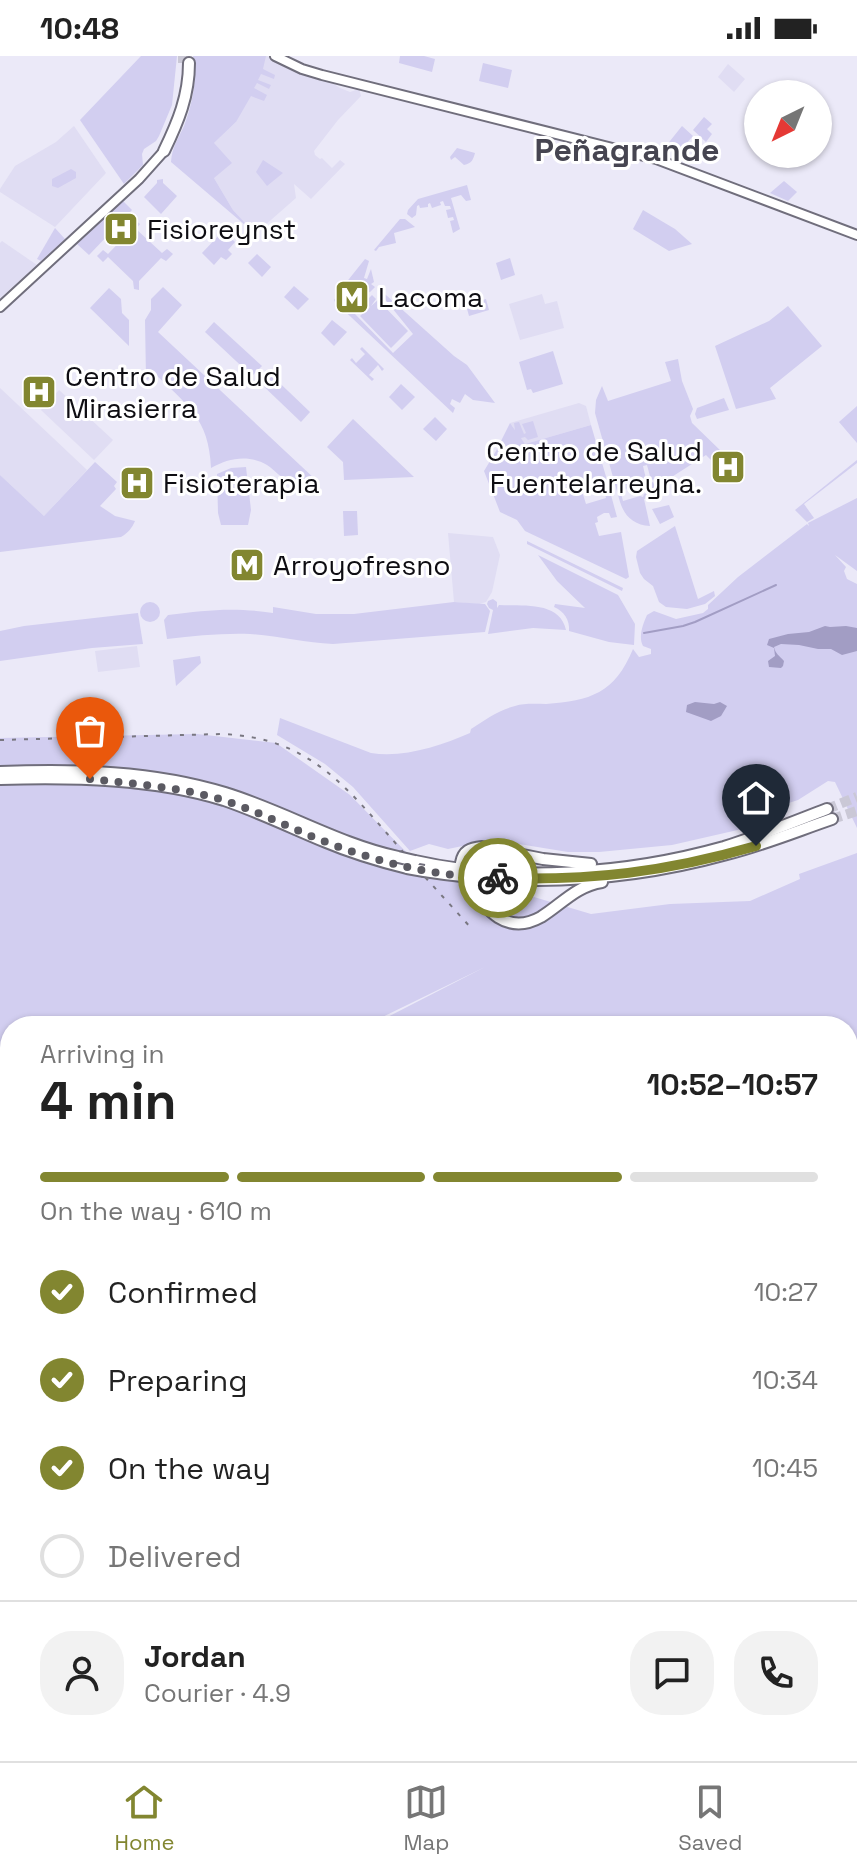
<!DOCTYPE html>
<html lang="en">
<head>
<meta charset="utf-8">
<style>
	:root { --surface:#fff; --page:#f2f2f2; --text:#222; --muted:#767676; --line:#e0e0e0; --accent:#828630 }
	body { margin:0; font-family:"Space Grotesk",sans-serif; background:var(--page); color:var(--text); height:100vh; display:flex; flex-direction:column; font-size:30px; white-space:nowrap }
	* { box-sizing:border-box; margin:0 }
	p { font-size:26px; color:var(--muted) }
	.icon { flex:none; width:44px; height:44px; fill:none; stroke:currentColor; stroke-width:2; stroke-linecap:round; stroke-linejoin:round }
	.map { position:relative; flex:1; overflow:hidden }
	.side { position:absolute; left:0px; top:960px; width:858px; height:746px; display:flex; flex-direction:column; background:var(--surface); border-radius:32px 32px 0 0; box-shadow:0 2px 6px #0004 }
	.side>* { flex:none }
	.needle { width:52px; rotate:223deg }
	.tools { position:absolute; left:744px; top:24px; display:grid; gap:16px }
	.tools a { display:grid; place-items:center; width:88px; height:88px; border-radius:50%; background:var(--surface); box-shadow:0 2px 6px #0004; font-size:40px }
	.pin { position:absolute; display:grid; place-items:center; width:68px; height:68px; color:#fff; margin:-82px -34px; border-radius:50% 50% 50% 0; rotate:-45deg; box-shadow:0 0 8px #0007 }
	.pin .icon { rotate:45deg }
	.courier { position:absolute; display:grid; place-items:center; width:80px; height:80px; margin:-40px; border:6px solid #828630; border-radius:50%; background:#fff; color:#222; box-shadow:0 2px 10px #0007 }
	.overview em { font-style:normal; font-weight:700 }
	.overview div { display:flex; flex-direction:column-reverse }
	.overview { display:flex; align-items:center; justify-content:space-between; height:136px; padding:0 40px }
	h1 { font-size:52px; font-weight:700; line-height:60px }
	.bar { display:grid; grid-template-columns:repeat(4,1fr); gap:12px 8px; align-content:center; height:96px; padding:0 40px }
	.bar i { height:10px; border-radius:6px; background:var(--line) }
	.bar .selected { background:var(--accent) }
	.bar p { grid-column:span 4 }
	.line { display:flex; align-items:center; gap:20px; padding:0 40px; border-top:2px solid var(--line) }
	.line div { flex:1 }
	.round { display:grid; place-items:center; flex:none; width:84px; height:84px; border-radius:32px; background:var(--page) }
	ol { padding:0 40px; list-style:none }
	li { display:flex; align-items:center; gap:24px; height:88px }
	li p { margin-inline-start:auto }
	li .icon { padding:8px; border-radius:50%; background:var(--accent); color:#fff; stroke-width:4 }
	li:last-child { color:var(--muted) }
	li i { width:44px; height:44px; border:4px solid var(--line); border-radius:50% }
	.status { display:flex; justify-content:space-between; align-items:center; height:56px; padding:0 40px; background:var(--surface); direction:ltr }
	.status svg { height:22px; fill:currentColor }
	.dock { display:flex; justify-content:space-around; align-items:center; height:112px; border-top:2px solid var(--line); background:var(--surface); font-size:22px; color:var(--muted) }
	.dock a { display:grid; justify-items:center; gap:4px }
	.dock .selected { color:var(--accent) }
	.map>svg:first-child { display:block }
	.built { fill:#e0ddf3 }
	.green { fill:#d2cef0 }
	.water { fill:#a29dc4 }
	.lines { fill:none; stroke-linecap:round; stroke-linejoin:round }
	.stream { stroke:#a29dc4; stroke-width:2 }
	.highway-tunnel { stroke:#cac8d6; stroke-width:10; stroke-dasharray:10 5; stroke-linecap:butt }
	.major-casing { stroke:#706e7c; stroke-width:12 }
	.highway-casing { stroke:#706e7c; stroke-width:14 }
	.major { stroke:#fff; stroke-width:8 }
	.highway { stroke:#fff; stroke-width:10 }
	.rail { stroke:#797781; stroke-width:2; stroke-dasharray:4 8; stroke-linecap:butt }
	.highway-bridge-casing { stroke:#706e7c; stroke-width:14; stroke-linecap:butt }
	.highway-bridge { stroke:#fff; stroke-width:10 }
	.done { stroke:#5b5a62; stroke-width:8; stroke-dasharray:0 14.4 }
	.route { stroke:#828630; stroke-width:10 }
	.labels { text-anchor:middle; stroke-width:6; stroke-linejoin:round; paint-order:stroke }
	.poi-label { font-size:28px; fill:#0e0d12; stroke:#fff; text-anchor:start }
	.quarter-label { font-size:32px; font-weight:bold; fill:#464551; stroke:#fff }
</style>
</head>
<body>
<div class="status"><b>10:48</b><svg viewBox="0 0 49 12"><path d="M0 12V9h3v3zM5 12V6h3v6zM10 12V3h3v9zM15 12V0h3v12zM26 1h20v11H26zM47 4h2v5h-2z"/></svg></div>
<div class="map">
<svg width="857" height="1705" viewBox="0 0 857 1705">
	<rect width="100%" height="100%" fill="#ebe9f8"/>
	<!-- built -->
	<g class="built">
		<path d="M252,0H267L304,18L331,26L340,32L350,36L359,33L361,40L338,64L314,95L315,99L320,103L322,102L332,112L340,104L345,108L311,143L294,128L296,142L255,178L233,154L214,122V87L236,66L245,4Z"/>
		<path d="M728,8L745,23L734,36L718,21Z"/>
		<path d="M74,70L106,117L55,171L0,136V133L15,110L56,86Z"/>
		<path d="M2,185L37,209L0,242V187Z"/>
		<path d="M542,238L545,248L557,245L564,272L520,284L509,248Z"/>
		<path d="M0,332L87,414L44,460L0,419Z"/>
		<path d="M59,334L113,384L94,404L41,354Z"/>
		<path d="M579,347L586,350L591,369L525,388L510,367Z"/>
		<path d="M723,397L741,413L740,418L730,424L716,409Z"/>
		<path d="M448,477L493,481L500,499L492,536L486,546L479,548L454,546Z"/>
		<path d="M137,590L140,611L98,616L95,595Z"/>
	</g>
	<!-- green -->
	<g class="green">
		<path d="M141,0H177L172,49L159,80L156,85L144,93L142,98L143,109L124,128L80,64Z"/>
		<path d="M193,0H266L263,13L275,19L274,23L261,18L258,24L271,29L269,33L257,27L254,32L267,39L264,45L251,40L236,66L214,87L232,107L214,122L233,154L246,168L245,169L171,106C172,91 178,83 184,70C192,49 198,22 193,0Z"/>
		<path d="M400,0H424L435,3L432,16L399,7Z"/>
		<path d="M483,7L512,14L508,32L479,25Z"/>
		<path d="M704,61L712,68L707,73L712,78L706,86L693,74Z"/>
		<path d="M682,70L693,80L685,89L691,94L682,103L673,95H662Z"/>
		<path d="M457,92L475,97C473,104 472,107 464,109L455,101L451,104L450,101Z"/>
		<path d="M263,104L283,117L267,130L256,116Z"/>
		<path d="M71,113L76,116V122L58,132L52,130V123Z"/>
		<path d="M163,123V127L177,140L161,158L144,141L157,127V124Z"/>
		<path d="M784,125L797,136L788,145L770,137Z"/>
		<path d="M467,129L471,144L466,145L461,139L451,142L460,173L453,177L450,165L454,164L453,161L448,162L446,154L451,153L450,150H445L443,145L440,146L441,149L432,152L430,147L428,148V151L420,152L419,149L417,150L416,159L412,162L407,158L408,154L418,143Z"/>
		<path d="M123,145L132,154L89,199L77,188Z"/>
		<path d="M643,154L675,173L692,188L669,195L633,173Z"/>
		<path d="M134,163L140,168L136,173L162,197L167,193L173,198L166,205L161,202L139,225V234L134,233L133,225L108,201L103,206L97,200L103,194L108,198L133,172L129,168Z"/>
		<path d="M400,163H405L415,171L394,177L396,187L379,191L376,195L374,194Z"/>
		<path d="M55,172L65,183L41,205L37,203Z"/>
		<path d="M223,175L235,186L228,194L232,198L226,204L221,201L214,209L202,197Z"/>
		<path d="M257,198L271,211L262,221L248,207Z"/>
		<path d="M510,202L515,219L501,224L496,207Z"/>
		<path d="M365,203L369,205L364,222L367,223L371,213L374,226L371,228L375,231L370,236L362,238L355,258L393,297L413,278L380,237L377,231L454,300L467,309L495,347L473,344L465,338L460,347L452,343L450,348L455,352L453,357L335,246L334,244L345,228Z"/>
		<path d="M294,230L309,243L298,254L284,241Z"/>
		<path d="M163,231L182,249L158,276L316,424C307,425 297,427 289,424C280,422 275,414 267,409C249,398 228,402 211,412C209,362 187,349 154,317L147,324L146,322L145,264L151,254V243Z"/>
		<path d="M109,232L121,243L122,257L129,264V290L90,252Z"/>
		<path d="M372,239L376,243L371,250L378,244L408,275L391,292L360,260L370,251L365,246Z"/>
		<path d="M486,243L489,254L469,260L466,249Z"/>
		<path d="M788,250L822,290L770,332L776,343L736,353L715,290L769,265Z"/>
		<path d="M332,264L347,276L334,290L321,277Z"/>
		<path d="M214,266L262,310L252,320L205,276Z"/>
		<path d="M362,291L384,313L382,315L378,309L369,319L374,323L372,325L350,304L352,302L356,307L365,298L360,293Z"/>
		<path d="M553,295L563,328L533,337L531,333L527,334L519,306Z"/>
		<path d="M678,303L682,325L693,353L690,360L692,367L723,397L716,409L706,399L667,424L666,420L651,424L647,409L643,410L646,423L639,426L637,430L620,434L623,445L640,440L643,441L644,438L649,436L647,429L653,426L655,431L665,428L667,437L644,443L650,470C634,469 625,461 620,446L595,357L596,344L602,330L608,345L671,325L665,306Z"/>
		<path d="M266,314L310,356L301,366L257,324Z"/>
		<path d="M401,328L415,341L402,354L389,341Z"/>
		<path d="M724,342L729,354L697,363L695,358L697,352Z"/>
		<path d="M857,350V387L839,366Z"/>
		<path d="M435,361L447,373L436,385L423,373Z"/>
		<path d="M353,363L414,421L344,424L343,406L327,391Z"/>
		<path d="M533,365L538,381L528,384L525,381L521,382L525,388L591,369L607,424L581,432L586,448L606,442L603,430L608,428L617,461L611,462L609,457H604L597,461L598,466L595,467L599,480L621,476L629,521L626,523L525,475L517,464L500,456L484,415L496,395L510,367L515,374L514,367L519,366L524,378L526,377L522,368Z"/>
		<path d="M857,404V407L804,448L814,462L807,466L795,454Z"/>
		<path d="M95,406L117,426L114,430L116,433L100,450L115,460L135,465C132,472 128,477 121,481L0,496V419L44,460Z"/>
		<path d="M246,411L251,454L248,469H221L218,457L217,418L231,412Z"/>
		<path d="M857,442V515L835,499L846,511L844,515L847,523L857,528V772L835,726L828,725L798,744L764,755L742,773L672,789L599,796H568L506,786H482L448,793L429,788L410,795L353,731L325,708L277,679L280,662L371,697C404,702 440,690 470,677L471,673C485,664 498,654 515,650C524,647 536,648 546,648C590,645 615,637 633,593L639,601L651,598V593L643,590C638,581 643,568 647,559L654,555L676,563L703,557L708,553V549L738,521L807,468L809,470L808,467Z"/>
		<path d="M669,449L674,461L660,468L652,453Z"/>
		<path d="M343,455H357L358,479L344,480Z"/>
		<path d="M675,470L698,543L714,535L715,540L705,548L687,553L666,551L659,546L653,530L644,523L640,517L636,501L637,495Z"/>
		<path d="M527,485L623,532L622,535L527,488Z"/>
		<path d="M538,499L618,539L635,568L634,589L609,586L569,575C570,564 564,555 554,551L555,548L585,552L557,525Z"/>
		<path d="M493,543L497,546V552L499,549C523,550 560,545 566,574L533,572L488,578L493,554L489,552L487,548L488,545Z"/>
		<circle cx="150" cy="556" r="10"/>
		<path d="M454,546L485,548L490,555L485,576L333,588C305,587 278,580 250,578C222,577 195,580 167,583L164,564L168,559C207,554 234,551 273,557V551L316,558H354Z"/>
		<path d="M138,557L143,588L92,592L0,605V575L24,570Z"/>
		<path d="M200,600L201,607L176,630L173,604Z"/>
		<path d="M197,678L276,687L350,739L416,806L591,858L670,848L750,845L800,823L799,818L857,797V1705H0V1585L10,1581V1696H848V970H370L485,911L364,970H10V1124L0,1125V682Z"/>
		<path d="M0,1388L10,1408V1578L0,1582Z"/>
	</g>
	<!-- water -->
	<g class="water">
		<path d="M825,570L830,571L846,570L857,572V595L842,599L831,593H818L799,589L781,588L774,591C776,599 779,599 784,605L783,610L781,612L769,611L768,605L775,600L774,592L767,589L769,583L788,578L809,576Z"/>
		<path d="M695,646L714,648L720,646L727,650L721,660L711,665L686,656L687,649Z"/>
	</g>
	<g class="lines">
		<!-- stream -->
		<g class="stream">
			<path d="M644,577L683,570L695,566L776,529"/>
			<path d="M848,1184L857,1183"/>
			<path d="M848,1461L857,1465"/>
			<path d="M848,1485L852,1483L857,1484"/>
		</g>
		<!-- highway-tunnel -->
		<g class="highway-tunnel">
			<path d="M183,0V7"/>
			<path d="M827,753L857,741"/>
			<path d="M832,763L857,755"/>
		</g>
		<!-- major casing -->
		<g class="major-casing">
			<g id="major">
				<path d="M275,0L302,13L322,19L656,103L857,179"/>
				<path d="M0,251L139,123L164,95"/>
			</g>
		</g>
		<!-- highway casing -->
		<g class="highway-casing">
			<g id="highway">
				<path d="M164,95C178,66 189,40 189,7"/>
				<path d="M0,716C74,713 154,715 225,737C284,755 338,788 398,801"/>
				<path d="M0,723C74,721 153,722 224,744C259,756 292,772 326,786C352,797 379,805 407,812"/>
				<path d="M415,805C512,827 628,818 724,791C759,780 793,766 827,753"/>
				<path d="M461,807C463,795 470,792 482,791L543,803L591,808"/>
				<path d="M424,815C525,831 629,825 727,798C763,789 797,775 832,763"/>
				<path d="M469,827C485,854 507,880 541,861C562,848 576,830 602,826"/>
			</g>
		</g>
		<!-- major -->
		<use href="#major" class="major"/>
		<!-- highway -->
		<use href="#highway" class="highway"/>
		<!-- rail -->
		<g class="rail">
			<path d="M0,684L221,678C313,681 349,735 405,798C426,823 449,847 471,872"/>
			<path d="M812,1696L817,1705"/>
		</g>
		<!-- highway-bridge casing -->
		<g class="highway-bridge-casing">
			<g id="highway-bridge">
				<path d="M398,801L415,805"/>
				<path d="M407,812L424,815"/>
			</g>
		</g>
		<!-- highway-bridge -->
		<use href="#highway-bridge" class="highway-bridge"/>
	</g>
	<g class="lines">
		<!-- done -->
		<path class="done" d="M90,723C134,728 180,731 223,744C260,756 294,774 331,788C384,808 440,821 498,822"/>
		<!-- route -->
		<path class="route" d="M498,822C591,825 666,816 756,790"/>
	</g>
	<!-- icons -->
	<defs>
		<g id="hospital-square" transform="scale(1.8)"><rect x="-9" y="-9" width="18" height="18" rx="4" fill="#828630" stroke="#fff"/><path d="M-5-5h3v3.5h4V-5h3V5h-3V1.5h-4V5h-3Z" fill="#fff"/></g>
		<g id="metro-square" transform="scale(1.8)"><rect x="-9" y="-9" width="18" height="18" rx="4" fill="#828630" stroke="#fff"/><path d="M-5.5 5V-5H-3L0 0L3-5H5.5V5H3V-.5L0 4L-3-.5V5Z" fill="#fff"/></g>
	</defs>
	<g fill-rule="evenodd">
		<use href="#hospital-square" x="121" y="173"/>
		<use href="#metro-square" x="352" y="241"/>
		<use href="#hospital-square" x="39" y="336"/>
		<use href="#hospital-square" x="728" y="411"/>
		<use href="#hospital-square" x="137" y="427"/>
		<use href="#metro-square" x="247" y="509"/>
	</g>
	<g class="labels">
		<!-- poi labels -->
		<g class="poi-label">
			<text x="147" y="183">Fisioreynst</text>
			<text x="378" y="251">Lacoma</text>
			<text x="65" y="330">Centro de Salud<tspan x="65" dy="32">Mirasierra</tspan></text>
			<text x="702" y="405" text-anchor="end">Centro de Salud<tspan x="702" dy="32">Fuentelarreyna.</tspan></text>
			<text x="163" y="437">Fisioterapia</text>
			<text x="273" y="519">Arroyofresno</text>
		</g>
		<!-- quarter labels -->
		<g class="quarter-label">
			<text x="627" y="105">Peñagrande</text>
		</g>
	</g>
</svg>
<div class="tools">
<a><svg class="needle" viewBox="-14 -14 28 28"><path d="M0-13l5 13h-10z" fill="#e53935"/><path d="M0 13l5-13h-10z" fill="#767676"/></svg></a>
</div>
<div class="pin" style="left:90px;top:723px;background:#ea580c"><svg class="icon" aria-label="bag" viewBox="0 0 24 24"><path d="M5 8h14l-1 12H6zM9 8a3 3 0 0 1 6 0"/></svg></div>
<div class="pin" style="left:756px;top:790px;background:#1f2937"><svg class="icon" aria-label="home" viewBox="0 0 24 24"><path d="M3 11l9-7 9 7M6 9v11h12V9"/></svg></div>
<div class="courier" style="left:498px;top:822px"><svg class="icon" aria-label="bike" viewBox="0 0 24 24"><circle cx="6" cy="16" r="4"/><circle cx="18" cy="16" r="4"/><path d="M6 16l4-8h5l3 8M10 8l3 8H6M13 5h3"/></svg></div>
<section class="side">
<div class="overview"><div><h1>4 min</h1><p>Arriving in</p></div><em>10:52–10:57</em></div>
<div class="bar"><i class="selected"></i><i class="selected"></i><i class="selected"></i><i></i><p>On the way · 610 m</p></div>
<ol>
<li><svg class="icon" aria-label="check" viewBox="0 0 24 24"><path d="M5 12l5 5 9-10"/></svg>Confirmed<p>10:27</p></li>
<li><svg class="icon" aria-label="check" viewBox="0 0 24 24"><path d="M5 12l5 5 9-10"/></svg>Preparing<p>10:34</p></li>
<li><svg class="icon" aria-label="check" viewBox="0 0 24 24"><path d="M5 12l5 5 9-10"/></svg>On the way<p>10:45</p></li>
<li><i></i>Delivered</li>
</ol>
<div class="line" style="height:144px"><a class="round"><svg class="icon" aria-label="person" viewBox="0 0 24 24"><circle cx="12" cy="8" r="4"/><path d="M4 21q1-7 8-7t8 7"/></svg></a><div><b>Jordan</b><p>Courier · 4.9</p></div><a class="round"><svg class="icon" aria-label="chat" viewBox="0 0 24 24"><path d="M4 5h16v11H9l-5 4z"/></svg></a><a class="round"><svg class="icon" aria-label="phone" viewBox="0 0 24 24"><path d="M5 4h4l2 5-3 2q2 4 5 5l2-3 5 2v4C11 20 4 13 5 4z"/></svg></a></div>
</section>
</div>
<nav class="dock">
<a class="selected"><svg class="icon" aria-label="home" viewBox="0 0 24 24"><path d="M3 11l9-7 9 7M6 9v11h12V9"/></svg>Home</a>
<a><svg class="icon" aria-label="map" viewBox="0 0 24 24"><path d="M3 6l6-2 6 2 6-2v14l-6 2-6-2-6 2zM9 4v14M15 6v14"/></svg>Map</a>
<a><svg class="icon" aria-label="saved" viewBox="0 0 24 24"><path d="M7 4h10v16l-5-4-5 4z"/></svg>Saved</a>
</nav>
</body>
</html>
